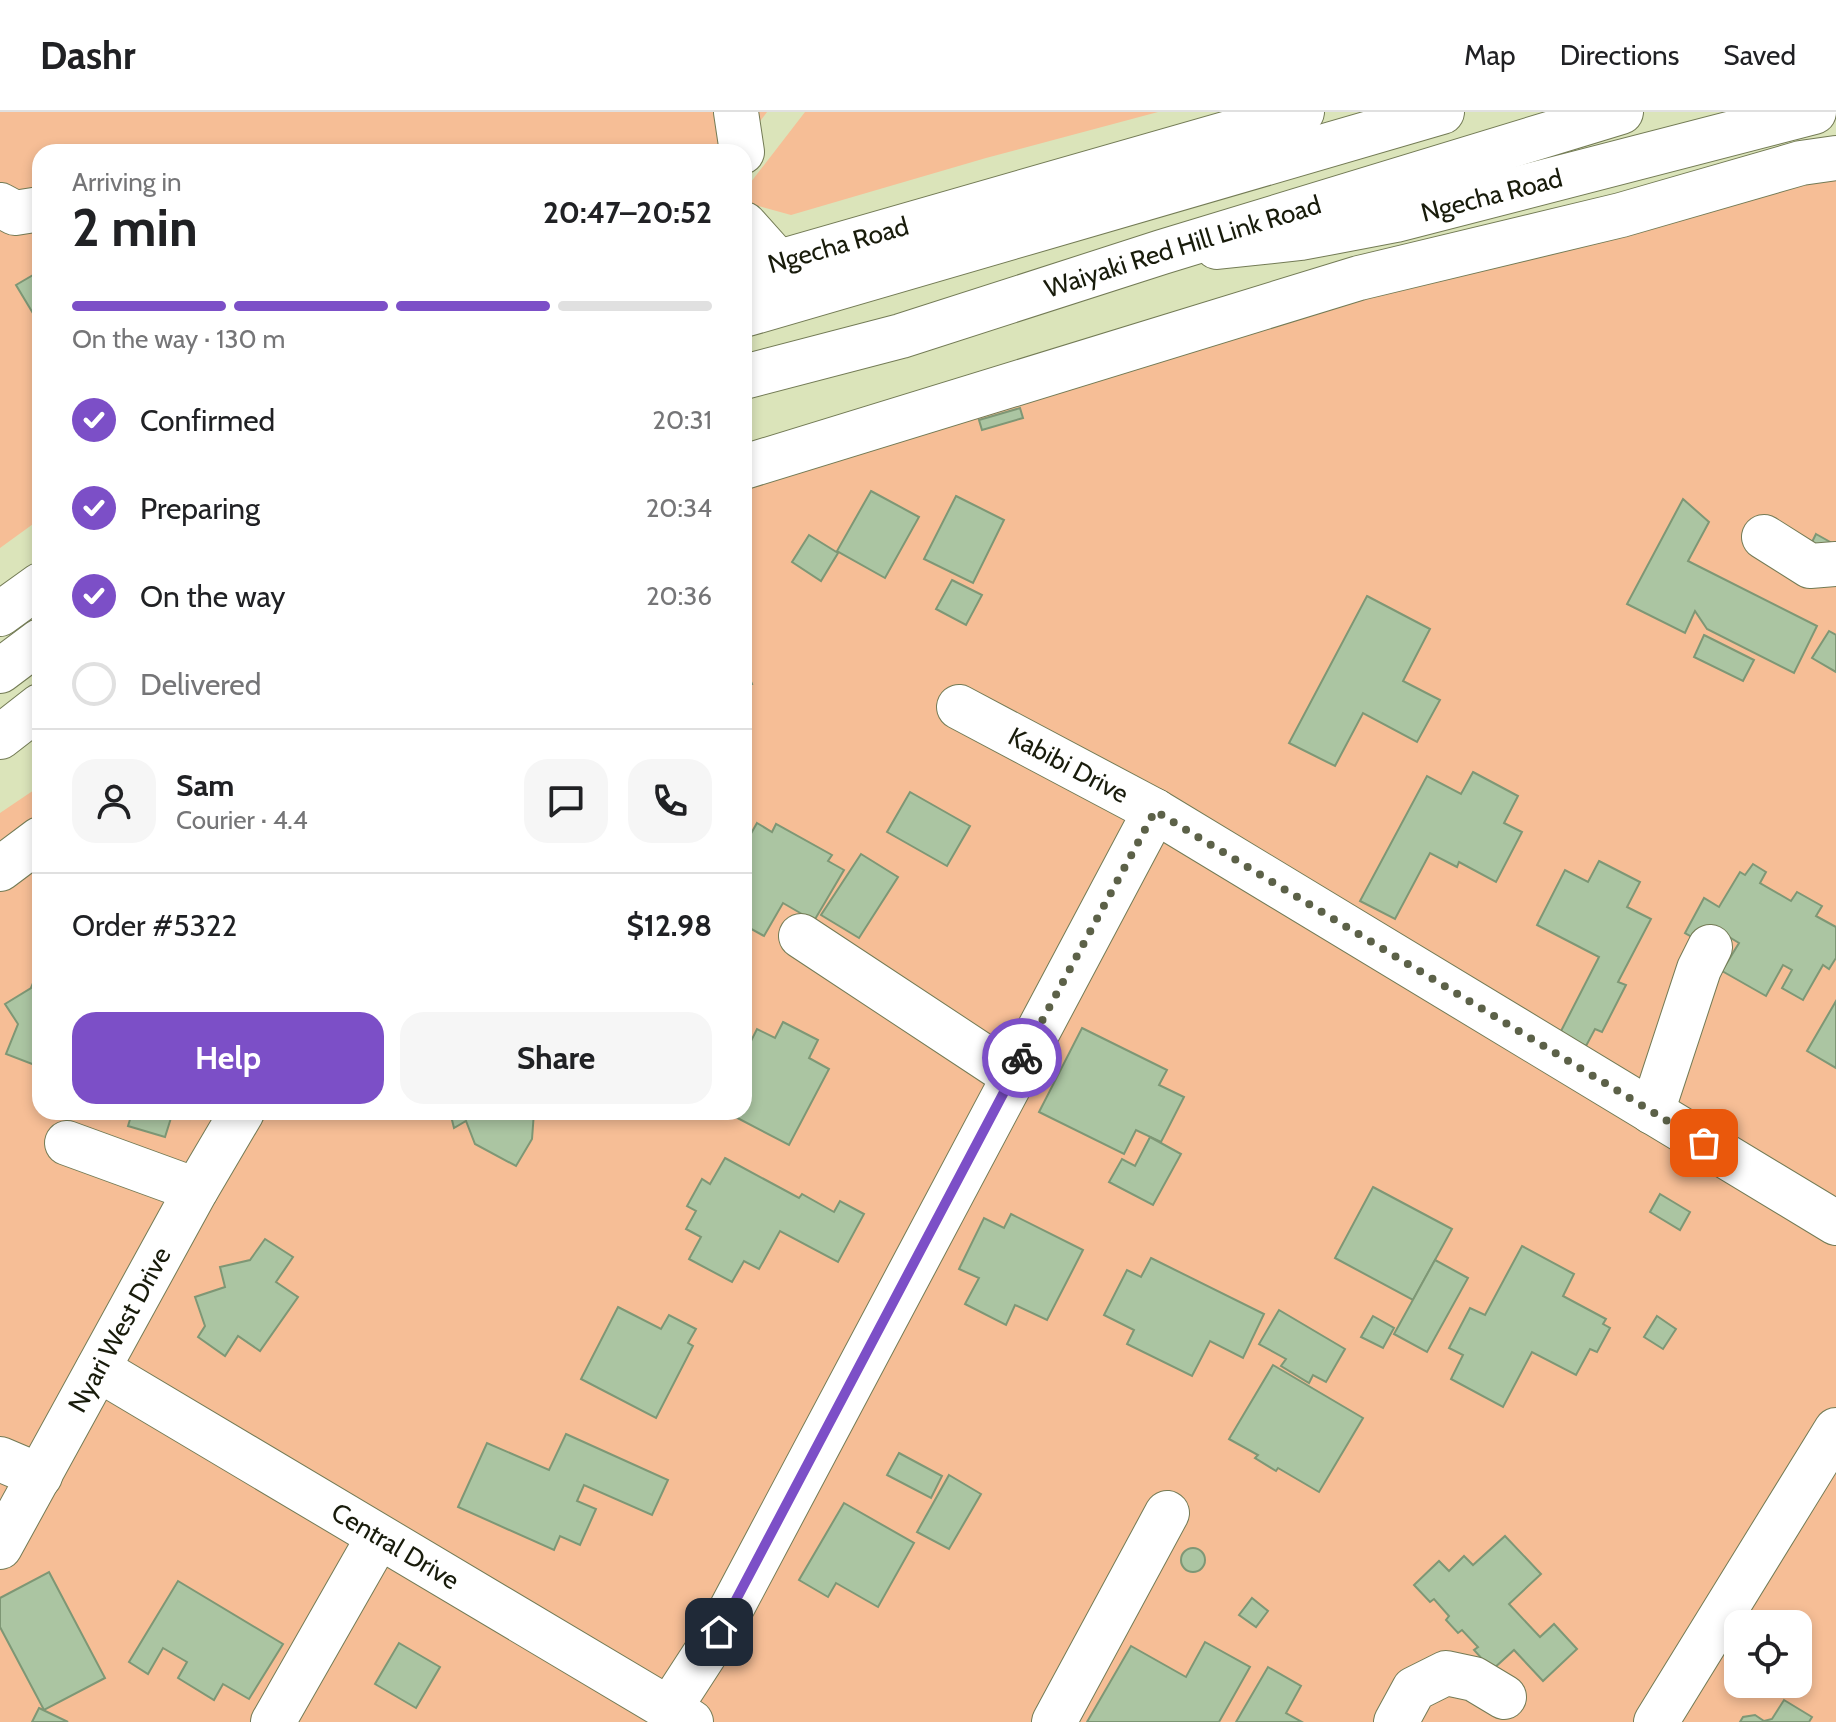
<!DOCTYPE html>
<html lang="en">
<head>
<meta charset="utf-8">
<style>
	:root { --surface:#fff; --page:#f6f6f6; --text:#202124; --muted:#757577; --line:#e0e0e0; --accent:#7c4fc7 }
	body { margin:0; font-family:Cabin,sans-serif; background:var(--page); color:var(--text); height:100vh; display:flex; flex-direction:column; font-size:30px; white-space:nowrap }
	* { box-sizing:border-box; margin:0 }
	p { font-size:26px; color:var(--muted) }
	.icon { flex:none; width:44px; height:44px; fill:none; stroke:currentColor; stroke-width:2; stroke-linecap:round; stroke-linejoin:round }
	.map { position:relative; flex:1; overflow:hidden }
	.details { position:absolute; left:32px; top:32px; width:720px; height:976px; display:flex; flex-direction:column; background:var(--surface); border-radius:24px; box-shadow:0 4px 12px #0003 }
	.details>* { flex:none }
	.fabs { position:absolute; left:1724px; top:1498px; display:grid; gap:16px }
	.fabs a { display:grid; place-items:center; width:88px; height:88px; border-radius:16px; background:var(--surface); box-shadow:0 4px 12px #0003; font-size:40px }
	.pin { position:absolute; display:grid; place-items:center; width:68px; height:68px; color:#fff; margin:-34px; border-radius:16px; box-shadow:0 4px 12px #0006 }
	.courier { position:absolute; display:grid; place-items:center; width:80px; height:80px; margin:-40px; border:6px solid #7c4fc7; border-radius:50%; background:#fff; color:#222; box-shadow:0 2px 10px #0007 }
	.overview em { font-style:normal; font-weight:700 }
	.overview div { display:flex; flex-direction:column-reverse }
	.overview { display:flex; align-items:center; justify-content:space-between; height:136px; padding:0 40px }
	h1 { font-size:52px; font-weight:700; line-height:60px }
	.bar { display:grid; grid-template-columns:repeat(4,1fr); gap:12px 8px; align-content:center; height:96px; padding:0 40px }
	.bar i { height:10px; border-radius:6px; background:var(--line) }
	.bar .current { background:var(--accent) }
	.bar p { grid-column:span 4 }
	.line { display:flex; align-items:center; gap:20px; padding:0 40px; border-top:2px solid var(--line) }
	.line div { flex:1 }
	.round { display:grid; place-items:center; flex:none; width:84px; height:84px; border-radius:24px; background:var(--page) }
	ol { padding:0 40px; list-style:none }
	li { display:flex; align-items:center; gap:24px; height:88px }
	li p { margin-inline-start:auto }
	li .icon { padding:8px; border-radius:50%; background:var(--accent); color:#fff; stroke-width:4 }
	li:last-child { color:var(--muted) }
	li i { width:44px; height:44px; border:4px solid var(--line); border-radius:50% }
	.primary-button { display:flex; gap:16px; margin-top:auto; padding:16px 40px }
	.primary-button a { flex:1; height:92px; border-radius:24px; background:var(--accent); color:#fff; font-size:32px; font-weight:700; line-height:92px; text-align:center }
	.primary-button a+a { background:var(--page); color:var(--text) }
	header { display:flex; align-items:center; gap:48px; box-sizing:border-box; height:112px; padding:0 40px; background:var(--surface); border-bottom:2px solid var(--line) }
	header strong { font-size:38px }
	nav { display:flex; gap:44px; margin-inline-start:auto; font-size:28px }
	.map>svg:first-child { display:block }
	.green { fill:#f6be96; fill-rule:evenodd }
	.building { fill:#abc5a2; stroke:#7e9775; stroke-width:2 }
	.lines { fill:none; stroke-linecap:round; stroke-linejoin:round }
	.minor-casing { stroke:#737b55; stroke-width:46 }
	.major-casing { stroke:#737b55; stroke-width:46 }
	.minor { stroke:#fff; stroke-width:44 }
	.major { stroke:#fff; stroke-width:44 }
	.done { stroke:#5c6148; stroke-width:8; stroke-dasharray:0 14.4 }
	.route { stroke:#7c4fc7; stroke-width:10 }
	.labels { text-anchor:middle; stroke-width:8; stroke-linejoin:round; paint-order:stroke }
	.street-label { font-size:26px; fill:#181b0b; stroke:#fff }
</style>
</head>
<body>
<header>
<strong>Dashr</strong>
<nav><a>Map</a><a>Directions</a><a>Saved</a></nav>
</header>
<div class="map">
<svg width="1836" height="1610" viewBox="0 0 1836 1610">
	<rect width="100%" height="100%" fill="#dbe4ba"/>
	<!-- green -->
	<g class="green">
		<path d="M0,0H767L737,40H40V407L0,436Z"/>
		<path d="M805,0H1158L986,46L791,103L744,90V79Z"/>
		<path d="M1836,33V1610H0V701L40,674V1000H744V337ZM1738,1512H1798V1572H1738Z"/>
	</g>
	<!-- building -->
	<g class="building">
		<path d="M40,159V213L16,173Z"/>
		<path d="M1020,296L1023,306L982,318L979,308Z"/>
		<path d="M871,379L919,405L885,466L837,439Z"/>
		<path d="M956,384L1004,408L973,471L924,447Z"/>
		<path d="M1683,387L1709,410L1688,449L1817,514L1794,561L1707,517L1695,499L1685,521L1627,492Z"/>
		<path d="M1816,422L1832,431L1809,436Z"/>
		<path d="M809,423L838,441L821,469L792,450Z"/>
		<path d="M952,468L982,483L966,513L936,497Z"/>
		<path d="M1367,484L1430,517L1403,569L1440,588L1417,630L1363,601L1335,654L1289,631Z"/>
		<path d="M1829,519L1836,523V560L1812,546Z"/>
		<path d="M1704,523L1754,548L1743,569L1694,545Z"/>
		<path d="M744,551L752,572L744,574Z"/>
		<path d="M1473,660L1518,684L1504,711L1522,720L1496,770L1459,750L1457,755L1430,741L1395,807L1360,789L1427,664L1461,682Z"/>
		<path d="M910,680L970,714L947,754L887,720Z"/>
		<path d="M757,711L772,720L776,712L832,743L828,749L844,758L814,809L783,791L764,824L744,813V722L749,725Z"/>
		<path d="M861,742L898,765L859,826L821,803Z"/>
		<path d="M1599,749L1640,770L1627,795L1651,807L1618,870L1626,873L1602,920L1595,917L1586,934L1560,921L1599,845L1537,813L1565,758L1588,770Z"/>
		<path d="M1753,752L1766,760L1760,771L1791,789L1797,780L1822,794L1816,804L1836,815V846L1829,857L1823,853L1803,888L1782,876L1792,858L1783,853L1766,884L1722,859L1739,831L1724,822L1715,838L1685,821L1704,786L1719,795L1740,760L1745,763Z"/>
		<path d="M38,859L40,860V955L6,942L18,912L5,892L31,876Z"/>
		<path d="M1836,889V956L1807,939Z"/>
		<path d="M783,910L818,928L809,946L829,957L789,1033L726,1000H744V943L757,917L775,926Z"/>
		<path d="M1082,916L1167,958L1159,973L1184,985L1161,1030L1136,1018L1124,1042L1039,1000Z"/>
		<path d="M129,1000H153L171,1006L165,1025L128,1014L132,1001Z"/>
		<path d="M450,1000H534L532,1027L516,1054L475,1032L466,1009L454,1016Z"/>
		<path d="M1150,1025L1181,1042L1153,1093L1109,1070L1122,1047L1135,1054Z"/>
		<path d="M725,1046L799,1086L802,1082L834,1100L840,1089L864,1102L838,1150L780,1119L759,1157L744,1149L732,1170L689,1147L701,1125L686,1117L696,1099L687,1094L702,1067L710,1072Z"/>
		<path d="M1373,1075L1452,1117L1413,1188L1335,1146Z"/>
		<path d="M1660,1082L1690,1100L1680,1118L1650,1100Z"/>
		<path d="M1011,1102L1083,1138L1047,1208L1015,1193L1006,1213L965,1192L979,1166L959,1157L984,1106L1004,1116Z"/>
		<path d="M265,1127L293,1145L276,1170L298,1185L260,1239L238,1224L225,1244L198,1225L205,1214L195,1185L225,1175L220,1155L250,1148Z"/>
		<path d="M1522,1134L1574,1162L1563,1184L1606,1207L1603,1212L1610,1216L1597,1240L1590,1237L1576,1263L1532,1240L1503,1295L1451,1267L1463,1243L1449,1236L1470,1196L1485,1203Z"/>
		<path d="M1151,1146L1264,1202L1243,1246L1210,1229L1192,1264L1127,1232L1134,1218L1104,1203L1127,1158L1141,1165Z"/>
		<path d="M1435,1148L1468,1166L1427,1240L1394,1222Z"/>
		<path d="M618,1195L661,1217L669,1203L696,1217L688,1231L693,1234L656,1306L581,1267Z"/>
		<path d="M1279,1198L1345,1237L1326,1270L1313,1263L1309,1271L1281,1254L1286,1247L1259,1232Z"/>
		<path d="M1373,1204L1394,1216L1383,1236L1361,1225Z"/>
		<path d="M1657,1204L1676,1217L1663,1237L1644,1225Z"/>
		<path d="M1273,1253L1363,1306L1319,1380L1278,1356L1276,1359L1255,1346L1258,1343L1229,1327Z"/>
		<path d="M566,1322L668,1368L652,1403L584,1373L577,1389L596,1397L580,1433L560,1424L554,1438L458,1395L487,1331L549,1358Z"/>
		<path d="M899,1341L942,1364L931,1386L887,1363Z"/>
		<path d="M949,1363L981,1382L949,1437L917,1420Z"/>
		<path d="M844,1391L914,1431L878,1495L836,1471L828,1485L799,1468Z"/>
		<path d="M1505,1424L1541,1462L1509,1492L1540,1525L1554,1512L1577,1537L1543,1569L1514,1538L1492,1558L1474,1538L1478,1535L1462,1518L1458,1521L1446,1508L1449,1504L1434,1487L1430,1490L1414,1473L1439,1449L1449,1459L1464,1444L1473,1453Z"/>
		<circle cx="1193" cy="1448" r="12"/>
		<path d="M49,1460L105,1566L44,1598L0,1515V1486Z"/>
		<path d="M178,1469L283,1532L249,1587L223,1572L214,1588L178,1566L187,1550L163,1536L148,1562L129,1550Z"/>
		<path d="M1252,1486L1268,1499L1256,1515L1239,1503Z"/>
		<path d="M1205,1530L1250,1555L1219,1610H1087L1131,1534L1186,1565Z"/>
		<path d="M399,1531L440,1555L416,1596L375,1572Z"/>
		<path d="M1268,1555L1301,1574L1286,1601L1302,1610H1236Z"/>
		<path d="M1784,1588L1812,1605L1809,1610H1740L1743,1605L1755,1603L1764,1609L1772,1607Z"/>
		<path d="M39,1596L68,1610H32Z"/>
	</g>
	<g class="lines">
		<!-- minor casing -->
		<g class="minor-casing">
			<g id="minor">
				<path d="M736,0L742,40"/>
				<path d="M0,93L15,101L40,97"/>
				<path d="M744,112L779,151"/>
				<path id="s1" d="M1217,135L1301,126L1396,108L1814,0"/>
				<path id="s2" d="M744,160L1302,0"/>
				<path d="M744,355L1359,166L1621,103L1801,51L1836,46"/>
				<path d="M1764,425L1810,454L1836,452"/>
				<path d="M0,502L40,473"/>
				<path id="s3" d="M959,595L1155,699L1836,1111"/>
				<path d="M0,757L40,727"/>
				<path d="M801,824L1013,964"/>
				<path d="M1652,1000L1699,857L1710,835"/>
				<path d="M67,1031L196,1078"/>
				<path id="s4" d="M98,1257L691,1610"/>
				<path d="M0,1347L40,1364"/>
				<path id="s5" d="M0,1435L196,1078L242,1000"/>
				<path d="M669,1597L719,1520L1155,699"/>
				<path d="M273,1610L378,1426"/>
				<path d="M1054,1610L1167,1401"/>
				<path d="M1396,1610L1414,1577L1446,1561L1474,1567L1504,1585"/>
				<path d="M1656,1610L1836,1318"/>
			</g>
		</g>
		<!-- major casing -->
		<g class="major-casing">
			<g id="major">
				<path d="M744,203L1442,0"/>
				<path id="s6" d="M744,265L901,224L1162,140L1621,0"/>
				<path d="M0,559L40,529"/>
				<path d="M0,625L40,594"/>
			</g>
		</g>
		<!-- minor -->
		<use href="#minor" class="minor"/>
		<!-- major -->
		<use href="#major" class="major"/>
	</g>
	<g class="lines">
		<!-- done -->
		<path class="done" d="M1022,946L1155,699L1704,1031"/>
		<!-- route -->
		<path class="route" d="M719,1520L1022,946"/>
	</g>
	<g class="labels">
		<!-- street labels -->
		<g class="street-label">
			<text dy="9" stroke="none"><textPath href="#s1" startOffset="280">Ngecha Road</textPath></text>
			<text dy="9" stroke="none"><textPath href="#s2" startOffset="98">Ngecha Road</textPath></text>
			<text dy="9" stroke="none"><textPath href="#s6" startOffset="458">Waiyaki Red Hill Link Road</textPath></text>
			<text dy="9" stroke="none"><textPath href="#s3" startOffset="124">Kabibi Drive</textPath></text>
			<text dy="9" stroke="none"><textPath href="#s5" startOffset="248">Nyari West Drive</textPath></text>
			<text dy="9" stroke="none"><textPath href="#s4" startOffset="346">Central Drive</textPath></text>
		</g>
	</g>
</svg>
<div class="fabs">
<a><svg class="icon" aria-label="locate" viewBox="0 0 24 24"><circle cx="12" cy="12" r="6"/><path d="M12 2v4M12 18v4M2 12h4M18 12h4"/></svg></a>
</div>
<div class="pin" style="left:1704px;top:1031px;background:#ea580c"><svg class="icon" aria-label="bag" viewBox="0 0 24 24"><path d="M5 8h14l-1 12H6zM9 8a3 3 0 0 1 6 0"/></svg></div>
<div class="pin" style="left:719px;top:1520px;background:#1f2937"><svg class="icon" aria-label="home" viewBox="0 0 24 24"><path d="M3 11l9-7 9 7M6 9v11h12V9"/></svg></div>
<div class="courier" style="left:1022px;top:946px"><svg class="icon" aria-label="bike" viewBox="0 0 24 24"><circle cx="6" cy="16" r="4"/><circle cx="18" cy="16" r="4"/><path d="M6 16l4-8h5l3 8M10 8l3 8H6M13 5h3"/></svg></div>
<section class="details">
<div class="overview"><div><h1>2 min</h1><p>Arriving in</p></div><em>20:47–20:52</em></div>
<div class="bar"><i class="current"></i><i class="current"></i><i class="current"></i><i></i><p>On the way · 130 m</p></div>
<ol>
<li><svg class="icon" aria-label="check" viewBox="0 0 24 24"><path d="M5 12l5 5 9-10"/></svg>Confirmed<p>20:31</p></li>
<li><svg class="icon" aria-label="check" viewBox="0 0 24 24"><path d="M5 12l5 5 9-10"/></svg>Preparing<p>20:34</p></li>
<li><svg class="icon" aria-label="check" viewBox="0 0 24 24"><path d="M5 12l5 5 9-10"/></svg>On the way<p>20:36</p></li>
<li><i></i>Delivered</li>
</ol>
<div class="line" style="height:144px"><a class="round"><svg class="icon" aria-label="person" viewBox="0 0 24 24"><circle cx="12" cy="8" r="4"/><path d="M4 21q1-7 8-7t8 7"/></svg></a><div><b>Sam</b><p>Courier · 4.4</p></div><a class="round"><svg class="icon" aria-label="chat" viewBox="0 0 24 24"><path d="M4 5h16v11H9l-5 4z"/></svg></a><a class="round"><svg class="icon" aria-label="phone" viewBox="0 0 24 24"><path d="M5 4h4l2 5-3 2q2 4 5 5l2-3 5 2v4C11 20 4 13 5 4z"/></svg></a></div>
<div class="line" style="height:104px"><div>Order #5322</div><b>$12.98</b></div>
<div class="primary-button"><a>Help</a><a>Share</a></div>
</section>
</div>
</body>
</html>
